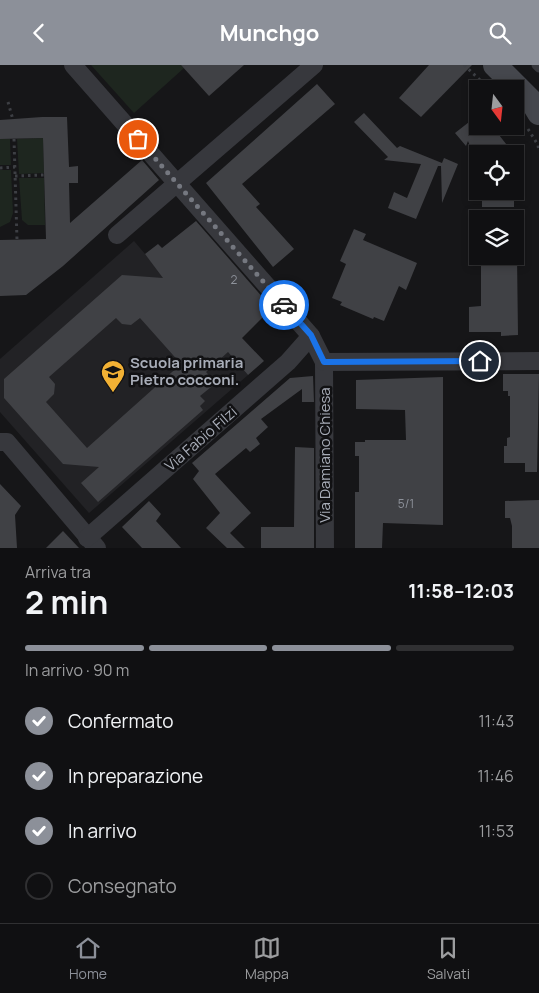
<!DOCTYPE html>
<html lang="it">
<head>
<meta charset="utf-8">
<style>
	:root { --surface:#101012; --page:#19191b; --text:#f1f3f6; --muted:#9c9d9f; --line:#303032; --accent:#8c9099 }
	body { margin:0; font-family:Manrope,sans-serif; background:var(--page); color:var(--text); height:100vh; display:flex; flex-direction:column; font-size:19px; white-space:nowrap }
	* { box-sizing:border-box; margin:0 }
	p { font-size:16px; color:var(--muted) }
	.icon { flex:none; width:28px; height:28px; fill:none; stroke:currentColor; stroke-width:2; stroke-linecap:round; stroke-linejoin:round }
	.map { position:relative; height:483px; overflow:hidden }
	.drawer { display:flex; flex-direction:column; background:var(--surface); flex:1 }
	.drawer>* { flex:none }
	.needle { width:32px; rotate:165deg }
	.controls { position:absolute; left:469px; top:15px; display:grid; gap:10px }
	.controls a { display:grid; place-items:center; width:55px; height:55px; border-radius:0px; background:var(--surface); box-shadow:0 2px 8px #0003,0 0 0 1px var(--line); font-size:25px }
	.pin { position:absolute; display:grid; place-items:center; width:42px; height:42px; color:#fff; margin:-21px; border:2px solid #fff; border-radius:50%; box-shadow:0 1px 5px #0007 }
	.courier { position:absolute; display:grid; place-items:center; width:50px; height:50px; margin:-25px; border:4px solid #1a73e8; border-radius:50%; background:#fff; color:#222; box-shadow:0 1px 6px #0007 }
	.overview em { font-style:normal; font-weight:700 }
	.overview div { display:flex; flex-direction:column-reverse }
	.overview { display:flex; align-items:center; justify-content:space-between; height:85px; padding:0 25px }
	h1 { font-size:32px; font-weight:700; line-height:38px }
	.bar { display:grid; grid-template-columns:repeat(4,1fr); gap:8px 5px; align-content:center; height:60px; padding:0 25px }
	.bar i { height:6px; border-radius:4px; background:var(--line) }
	.bar .selected { background:var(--accent) }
	.bar p { grid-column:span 4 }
	ol { padding:0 25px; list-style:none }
	li { display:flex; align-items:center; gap:15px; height:55px }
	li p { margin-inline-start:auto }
	li .icon { padding:5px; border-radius:50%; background:var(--accent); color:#fff; stroke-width:4 }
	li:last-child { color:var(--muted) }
	li i { width:28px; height:28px; border:2px solid var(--line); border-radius:50% }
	header { display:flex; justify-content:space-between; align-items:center; height:65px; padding:0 25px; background:var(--accent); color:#fff; font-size:22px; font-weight:700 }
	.menu { display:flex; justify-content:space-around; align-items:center; height:70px; border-top:1px solid var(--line); background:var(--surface); font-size:14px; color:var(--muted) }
	.menu a { display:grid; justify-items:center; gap:2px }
	.menu .selected { color:var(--accent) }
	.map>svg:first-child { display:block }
	.built { fill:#222225 }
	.green { fill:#1e261f }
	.building { fill:#404145; fill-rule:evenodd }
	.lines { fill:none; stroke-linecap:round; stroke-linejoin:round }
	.path { stroke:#3d3f44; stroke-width:3; stroke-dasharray:2.5 4; stroke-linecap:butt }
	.service { stroke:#37383d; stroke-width:9 }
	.minor { stroke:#37383d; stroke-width:18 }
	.secondary { stroke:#45474d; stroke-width:24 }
	.done { stroke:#757880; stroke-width:5; stroke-dasharray:0 9 }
	.route { stroke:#1a73e8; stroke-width:6 }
	.labels { text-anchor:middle; stroke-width:5; stroke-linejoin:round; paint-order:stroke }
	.number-label { font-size:12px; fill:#8e929b }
	.poi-label { font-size:15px; font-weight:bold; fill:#a8adb8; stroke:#111113; text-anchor:start }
	.street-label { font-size:15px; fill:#a8adb8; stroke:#111113 }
</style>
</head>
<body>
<header><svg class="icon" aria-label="back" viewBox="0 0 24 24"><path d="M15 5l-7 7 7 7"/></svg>Munchgo<svg class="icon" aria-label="search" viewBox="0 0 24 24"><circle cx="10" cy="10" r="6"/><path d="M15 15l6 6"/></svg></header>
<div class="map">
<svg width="539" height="483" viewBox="0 0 539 483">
	<rect width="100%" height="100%" fill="#161618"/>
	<!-- built -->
	<path class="built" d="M134,176L248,310L89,448L0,347V294Z"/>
	<!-- green -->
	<g class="green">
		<path d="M91,0H181L184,3L134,48Z"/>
		<path d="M43,73L44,108L19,109L17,74Z"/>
		<path d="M0,74H10L11,100H0Z"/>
		<path d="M0,105H11L13,148L10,157L0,162Z"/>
		<path d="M19,113H44L45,160H28L22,155Z"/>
	</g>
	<!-- building -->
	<g class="building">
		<path d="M181,0H244L209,31Z"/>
		<path d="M429,0H472L421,52L399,33Z"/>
		<path d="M317,19L335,39L242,119L260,139L256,142L294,184L273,202L206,118Z"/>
		<path d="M364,48L397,83L400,81L442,98L444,93L458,99L442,138L441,101H438L416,154L388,143L394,127L407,133L421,99L384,95L388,92L354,57Z"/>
		<path d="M478,50V61H492L514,89H478L476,97L468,76L466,81L455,68Z"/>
		<path d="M42,52H67L69,102L78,101V118H69L70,158L142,95L159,115L63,201L26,230L0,231V175L46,174L43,73L0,74V55Z"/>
		<path d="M486,126H514V142H482V129H487Z"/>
		<path d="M196,156L272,243L242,273L264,296L248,310L228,287L206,307L216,318L200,331L205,336L200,341L203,345L98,437L81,418L99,402L63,399L4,333V314L122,210L163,213L145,189L158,179L162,183ZM116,253L122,259L131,260L140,253L181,299L87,383L46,337L54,329L55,319L49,312Z"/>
		<path d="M354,164L366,169L363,175L417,198L406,225L399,221L384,256L374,252L373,254L340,240L342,237L332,233L346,199L340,196Z"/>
		<path d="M481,191H517L518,270L501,271V267H469V242L481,241Z"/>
		<path d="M503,309H539L537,407H525V398H504V381H507V373L510,372V331H508V326H503Z"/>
		<path d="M313,311L314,337H302V324L261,354L268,362L256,373L260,379L250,387L246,383L215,409L251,448L230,468L245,483H227L206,463L220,448L193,414L199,406L192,398L290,313Z"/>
		<path d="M443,312V460L383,458L382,483H355V427H359V391H355V377H365V375H406L405,345L356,344V315Z"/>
		<path d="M295,382L314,383V483H261V462H294Z"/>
		<path d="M0,419L21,441L15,450L17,483H0Z"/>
		<path d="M539,435V483H512V461L510,453H505V436Z"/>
		<path d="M149,436L161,449L156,456L181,483H142L122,462Z"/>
		<path d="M63,466L79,483H46Z"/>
	</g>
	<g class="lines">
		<!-- path -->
		<g class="path">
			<path d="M464,0L480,15"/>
			<path d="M8,37L13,55"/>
			<path d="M528,64L538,80L539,87"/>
			<path d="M14,74L17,175"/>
			<path d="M0,103L15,102"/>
			<path d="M15,111L44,110"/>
		</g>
		<!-- service -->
		<path class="service" d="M536,0L539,3"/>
		<!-- minor -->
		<g class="minor">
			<path d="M73,0L311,271L324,297L325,483"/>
			<path d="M117,170L314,0"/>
			<path d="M324,297L539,296"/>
			<path d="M0,377H7L97,483"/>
			<path d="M87,473L288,297L311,271"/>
		</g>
		<!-- secondary -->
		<path class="secondary" d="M495,0L533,38L539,48"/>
	</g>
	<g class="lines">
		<!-- done -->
		<path class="done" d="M138,74L284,240"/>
		<!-- route -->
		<path class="route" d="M284,240L311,270L324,297L480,296"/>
	</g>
	<!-- icons -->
	<defs>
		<g id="school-pin" transform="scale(1.25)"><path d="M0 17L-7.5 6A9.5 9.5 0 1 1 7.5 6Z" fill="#f2b134" stroke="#111113"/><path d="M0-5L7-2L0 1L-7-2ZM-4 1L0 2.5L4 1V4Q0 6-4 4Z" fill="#111"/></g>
	</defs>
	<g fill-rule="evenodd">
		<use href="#school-pin" x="113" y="307"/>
	</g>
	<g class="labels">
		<!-- number labels -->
		<g class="number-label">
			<text x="234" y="219">2</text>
			<text x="406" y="443">5/1</text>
		</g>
		<!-- poi labels -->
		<g class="poi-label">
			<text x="130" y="303">Scuola primaria<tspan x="130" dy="17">Pietro cocconi.</tspan></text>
		</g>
		<!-- street labels -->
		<g class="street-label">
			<text transform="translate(201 374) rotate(-41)" y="5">Via Fabio Filzi</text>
			<text transform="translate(325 390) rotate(-90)" y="5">Via Damiano Chiesa</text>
		</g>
	</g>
</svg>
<div class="controls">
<a><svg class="needle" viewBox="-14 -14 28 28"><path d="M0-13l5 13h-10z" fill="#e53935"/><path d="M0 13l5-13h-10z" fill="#9c9d9f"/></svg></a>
<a><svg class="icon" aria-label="locate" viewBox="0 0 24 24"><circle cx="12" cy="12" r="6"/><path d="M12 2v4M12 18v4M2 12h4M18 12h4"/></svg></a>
<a><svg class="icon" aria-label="layers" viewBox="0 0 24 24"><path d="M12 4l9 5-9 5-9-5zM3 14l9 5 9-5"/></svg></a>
</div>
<div class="pin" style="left:138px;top:74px;background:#ea580c"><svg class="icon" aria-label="bag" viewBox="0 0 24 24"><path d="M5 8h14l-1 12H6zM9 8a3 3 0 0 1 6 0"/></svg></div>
<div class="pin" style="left:480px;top:296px;background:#1f2937"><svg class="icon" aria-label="home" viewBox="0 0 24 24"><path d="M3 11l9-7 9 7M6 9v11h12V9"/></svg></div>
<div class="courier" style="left:284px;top:240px"><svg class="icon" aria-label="car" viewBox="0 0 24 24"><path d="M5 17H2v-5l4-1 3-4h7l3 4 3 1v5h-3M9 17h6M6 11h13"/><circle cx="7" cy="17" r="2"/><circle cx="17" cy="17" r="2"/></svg></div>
</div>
<section class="drawer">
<div class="overview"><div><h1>2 min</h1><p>Arriva tra</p></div><em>11:58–12:03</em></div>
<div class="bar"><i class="selected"></i><i class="selected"></i><i class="selected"></i><i></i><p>In arrivo · 90 m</p></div>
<ol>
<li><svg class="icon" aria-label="check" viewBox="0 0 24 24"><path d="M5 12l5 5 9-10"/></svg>Confermato<p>11:43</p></li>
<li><svg class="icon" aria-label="check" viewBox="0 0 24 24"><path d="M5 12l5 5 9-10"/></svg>In preparazione<p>11:46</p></li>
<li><svg class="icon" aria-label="check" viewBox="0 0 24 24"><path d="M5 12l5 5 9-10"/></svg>In arrivo<p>11:53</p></li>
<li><i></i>Consegnato</li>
</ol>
</section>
<nav class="menu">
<a class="selected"><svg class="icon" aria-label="home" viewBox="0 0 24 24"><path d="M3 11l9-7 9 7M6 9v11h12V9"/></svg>Home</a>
<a><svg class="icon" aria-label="map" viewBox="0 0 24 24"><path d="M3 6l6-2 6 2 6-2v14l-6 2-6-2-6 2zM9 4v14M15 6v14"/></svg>Mappa</a>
<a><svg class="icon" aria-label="saved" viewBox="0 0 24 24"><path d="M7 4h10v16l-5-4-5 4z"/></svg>Salvati</a>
</nav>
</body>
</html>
